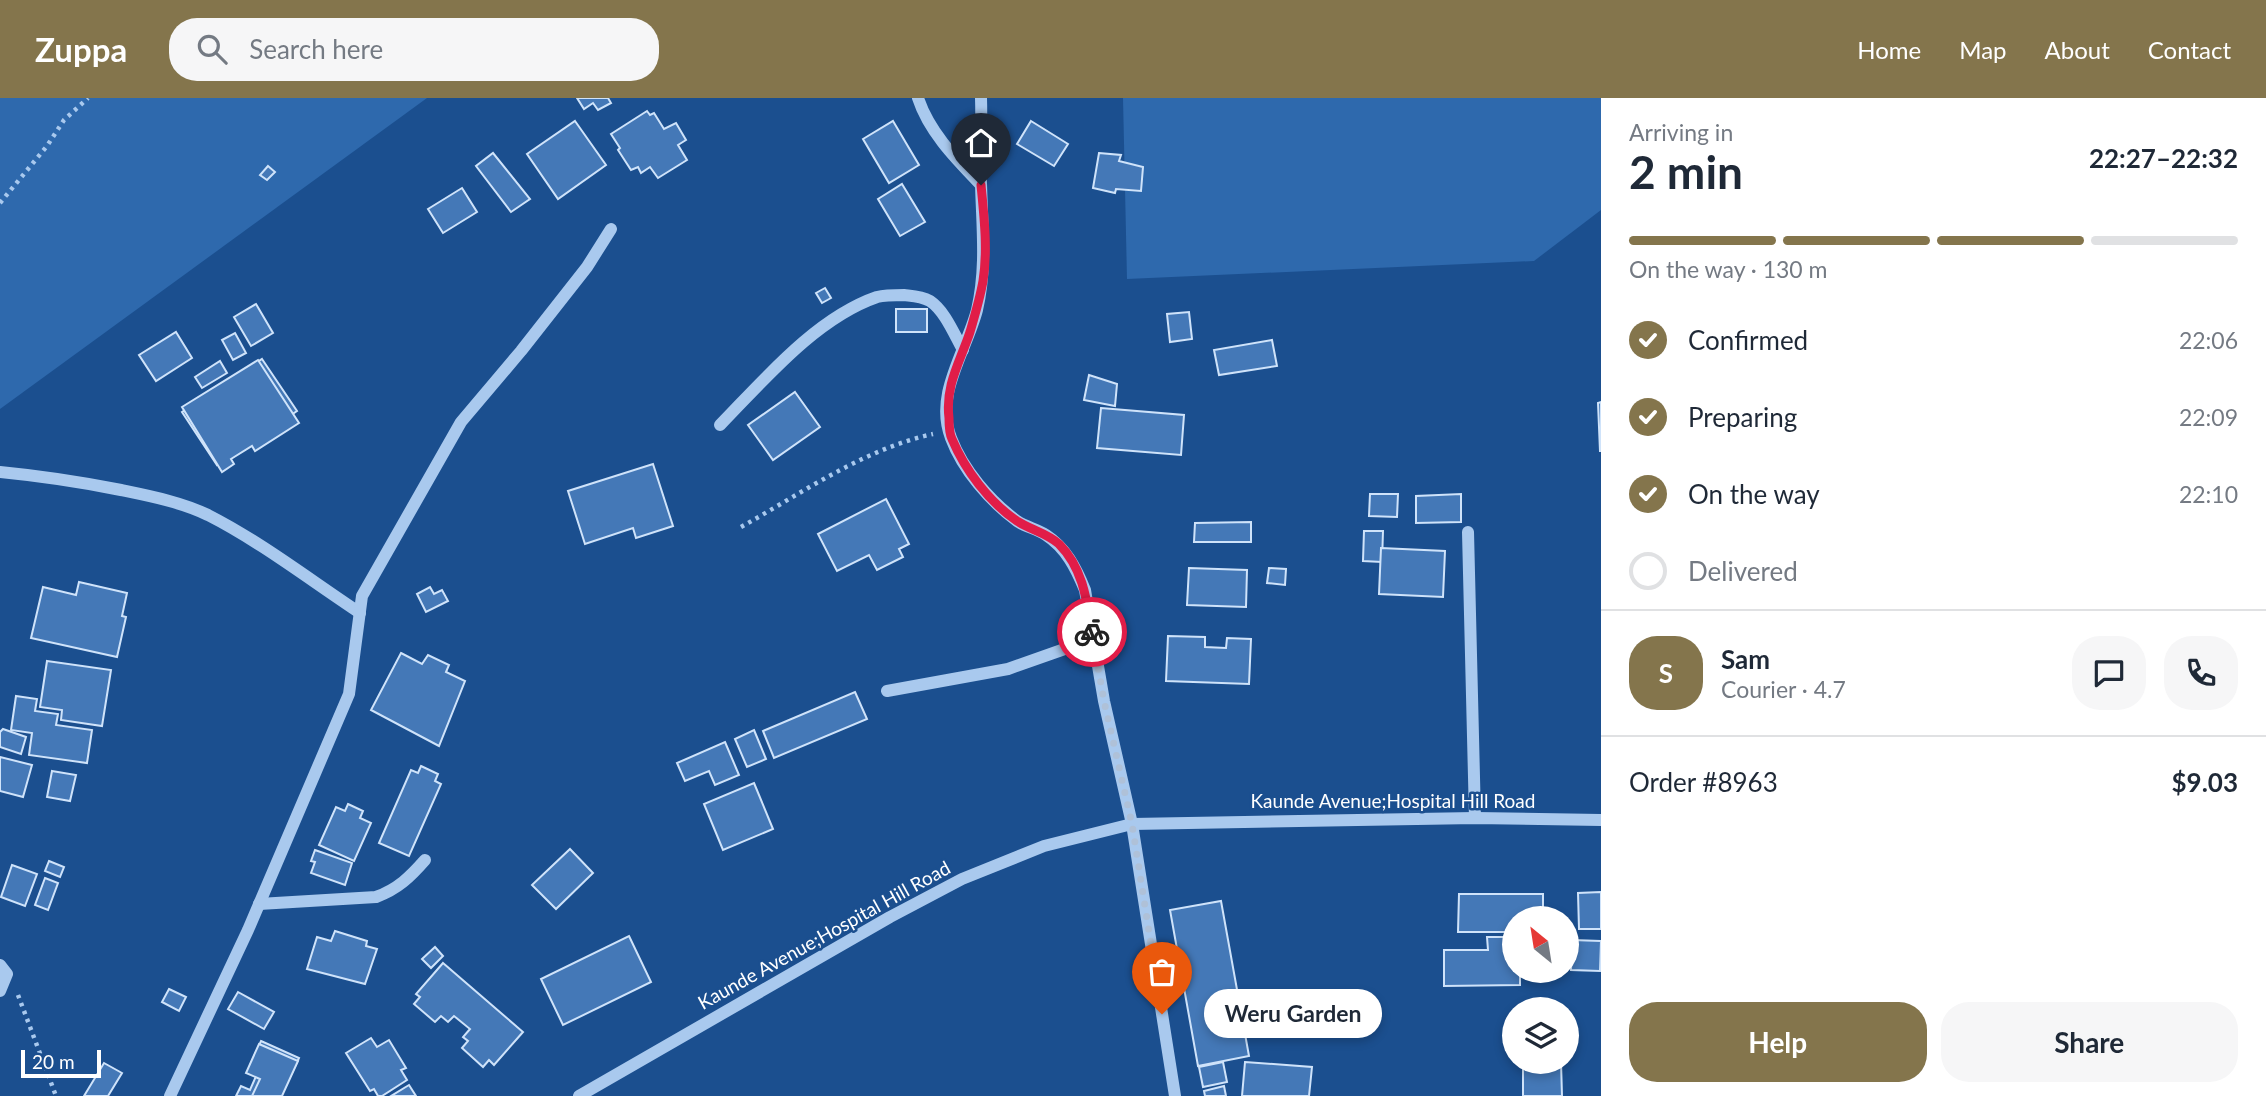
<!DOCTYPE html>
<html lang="en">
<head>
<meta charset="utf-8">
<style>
	:root { --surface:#fff; --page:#f6f6f7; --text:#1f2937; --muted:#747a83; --line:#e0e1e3; --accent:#84754c }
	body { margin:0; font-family:Lato,sans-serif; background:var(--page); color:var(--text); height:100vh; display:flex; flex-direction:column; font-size:26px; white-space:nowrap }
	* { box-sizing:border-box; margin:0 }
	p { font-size:23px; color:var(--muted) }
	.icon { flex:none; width:38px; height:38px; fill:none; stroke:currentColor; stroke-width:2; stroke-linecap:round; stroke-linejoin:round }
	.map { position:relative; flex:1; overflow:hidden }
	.panel { display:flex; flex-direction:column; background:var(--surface); width:665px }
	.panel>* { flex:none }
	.needle { width:46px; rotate:330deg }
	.tools { position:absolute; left:1502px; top:808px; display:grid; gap:14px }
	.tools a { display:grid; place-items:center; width:77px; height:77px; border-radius:50%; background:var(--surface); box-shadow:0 4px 10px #0003; font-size:35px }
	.scale { position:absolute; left:21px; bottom:18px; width:80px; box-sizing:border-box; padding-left:7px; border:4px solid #fff; border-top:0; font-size:19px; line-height:24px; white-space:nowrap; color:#fff; -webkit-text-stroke:5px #1b4f8f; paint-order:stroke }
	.pin { position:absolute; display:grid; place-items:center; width:60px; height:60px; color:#fff; margin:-72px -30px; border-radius:50% 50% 50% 0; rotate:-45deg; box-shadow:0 0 7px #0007 }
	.pin .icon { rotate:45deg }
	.courier { position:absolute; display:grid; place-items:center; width:70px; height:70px; margin:-35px; border:5px solid #e11d48; border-radius:50%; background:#fff; color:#222; box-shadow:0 2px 9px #0007 }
	.bubble { position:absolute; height:49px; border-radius:24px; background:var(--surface); box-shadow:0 4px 10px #0003; font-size:23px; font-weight:700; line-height:49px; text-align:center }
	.overview em { font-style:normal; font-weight:700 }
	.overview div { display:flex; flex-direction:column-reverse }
	.overview { display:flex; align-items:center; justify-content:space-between; height:119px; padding:0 28px }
	h1 { font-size:46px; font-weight:700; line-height:52px }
	.bar { display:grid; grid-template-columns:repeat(4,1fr); gap:10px 7px; align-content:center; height:84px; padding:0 28px }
	.bar i { height:9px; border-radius:5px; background:var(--line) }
	.bar .current { background:var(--accent) }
	.bar p { grid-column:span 4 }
	.line { display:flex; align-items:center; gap:18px; padding:0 28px; border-top:2px solid var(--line) }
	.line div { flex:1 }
	.round { display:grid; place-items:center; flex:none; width:74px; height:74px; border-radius:28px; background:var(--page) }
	ol { padding:0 28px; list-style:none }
	li { display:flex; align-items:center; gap:21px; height:77px }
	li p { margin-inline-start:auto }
	li .icon { padding:7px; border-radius:50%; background:var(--accent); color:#fff; stroke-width:4 }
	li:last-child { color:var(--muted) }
	li i { width:38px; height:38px; border:4px solid var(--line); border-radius:50% }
	.button { display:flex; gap:14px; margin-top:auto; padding:14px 28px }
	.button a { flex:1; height:80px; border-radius:28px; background:var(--accent); color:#fff; font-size:28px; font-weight:700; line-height:80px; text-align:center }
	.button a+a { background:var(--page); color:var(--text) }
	header { display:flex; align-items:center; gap:42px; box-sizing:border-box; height:98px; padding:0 35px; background:var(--accent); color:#fff }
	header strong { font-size:33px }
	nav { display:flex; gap:38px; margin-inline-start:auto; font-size:24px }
	.search { width:490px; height:63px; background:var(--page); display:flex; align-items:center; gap:18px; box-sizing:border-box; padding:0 24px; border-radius:28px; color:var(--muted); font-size:26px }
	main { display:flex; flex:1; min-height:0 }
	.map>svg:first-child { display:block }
	.green { fill:#2e69ad }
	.building { fill:#4478b7; stroke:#cfe3fa; stroke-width:2 }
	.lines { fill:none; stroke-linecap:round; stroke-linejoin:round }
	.path { stroke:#a9c9ee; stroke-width:4.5; stroke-dasharray:3.5 5; stroke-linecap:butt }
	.minor { stroke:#a9c9ee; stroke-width:12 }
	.done { stroke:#afc1d8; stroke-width:7; stroke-dasharray:0 12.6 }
	.route { stroke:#e11d48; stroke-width:9 }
	.labels { text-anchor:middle; stroke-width:5; stroke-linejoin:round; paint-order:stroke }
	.street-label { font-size:19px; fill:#fff; stroke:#1b4f8f }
</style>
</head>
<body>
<header>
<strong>Zuppa</strong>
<div class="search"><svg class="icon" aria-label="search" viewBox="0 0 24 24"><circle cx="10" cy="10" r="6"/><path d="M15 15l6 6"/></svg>Search here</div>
<nav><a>Home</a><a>Map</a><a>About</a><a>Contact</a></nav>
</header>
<main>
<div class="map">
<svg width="1601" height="998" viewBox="0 0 1601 998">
	<rect width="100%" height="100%" fill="#1b4f8f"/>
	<!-- green -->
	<g class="green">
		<path d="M0,0H427L0,311Z"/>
		<path d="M1123,0H1601V112L1534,163L1127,181Z"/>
	</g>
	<!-- building -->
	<g class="building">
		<path d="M577,0H608L611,5L598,12L593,5L584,11Z"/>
		<path d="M647,13L650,17L654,15L664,31L676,25L686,42L678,47L687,62L658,80L650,69L641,75L638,69L631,72L618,52L620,50L611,36Z"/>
		<path d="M575,23L606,67L558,101L527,56Z"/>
		<path d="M893,23L919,67L889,85L863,41Z"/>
		<path d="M1031,23L1068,46L1054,68L1017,46Z"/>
		<path d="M493,55L530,101L511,114L476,68Z"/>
		<path d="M1099,55L1121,57L1119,63L1143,69L1141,93L1116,91L1115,95L1093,90Z"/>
		<path d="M268,68L275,74L267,82L260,77Z"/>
		<path d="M902,86L925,124L900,138L878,101Z"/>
		<path d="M462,90L477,114L443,135L428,111Z"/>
		<path d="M825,190L831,200L822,205L816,195Z"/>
		<path d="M256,206L273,235L251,248L234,219Z"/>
		<rect x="896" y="211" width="31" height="23"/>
		<path d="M1189,214L1192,241L1170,244L1167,216Z"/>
		<path d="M176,234L192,260L156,283L139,257Z"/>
		<path d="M235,235L246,255L233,262L222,242Z"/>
		<path d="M1272,242L1277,268L1219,277L1214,252Z"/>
		<path d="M262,261L297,313L217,367L182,314Z"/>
		<path d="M258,262L299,325L255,353L252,348L231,361L234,366L222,374L182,309Z"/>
		<path d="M220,263L227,275L202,290L195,279Z"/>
		<path d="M1089,277L1117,286L1115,308L1084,302Z"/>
		<path d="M795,294L820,329L773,362L748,327Z"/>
		<path d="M1601,304V353H1600L1598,305Z"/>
		<path d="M1101,310L1184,317L1181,357L1097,350Z"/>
		<path d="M653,366L673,428L636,440L633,430L585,446L568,393Z"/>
		<path d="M1370,396H1398L1397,419L1369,418Z"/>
		<path d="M1461,396V424L1416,425V398Z"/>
		<path d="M886,401L909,446L899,451L903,459L877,472L869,457L837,473L818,436Z"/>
		<path d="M1251,424V444H1194L1195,425Z"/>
		<path d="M1364,433H1383L1382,464L1363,463Z"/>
		<path d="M1381,450L1445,453L1443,499L1379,496Z"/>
		<path d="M1189,470L1247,472L1246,509L1187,507Z"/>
		<path d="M1269,470L1286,471L1285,487L1267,485Z"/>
		<path d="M79,484L127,495L122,518L126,519L117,559L31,540L43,489L76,497Z"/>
		<path d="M430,489L434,496L442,492L448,503L426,514L417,496Z"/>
		<path d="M1168,538L1205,539V549L1226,550L1227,540L1251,541L1249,586L1166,583Z"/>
		<path d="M401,555L422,566L428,557L449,567L446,574L465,583L439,648L371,612Z"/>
		<path d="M47,563L111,572L102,628L61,622L62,612L40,609Z"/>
		<path d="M855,594L867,621L774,660L763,633Z"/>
		<path d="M16,598L37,601L35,613L58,616L56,627L92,632L87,665L29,657L32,635L11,632Z"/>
		<path d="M3,631L26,639L21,656L0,649V634Z"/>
		<path d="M754,632L766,661L747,669L735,641Z"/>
		<path d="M725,644L739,677L715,687L709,673L685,683L677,665Z"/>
		<path d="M0,659L32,667L23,699L0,693Z"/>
		<path d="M421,668L438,676L435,683L441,686L409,758L379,745L411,672L418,675Z"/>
		<path d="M52,673L76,677L70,703L47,699Z"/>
		<path d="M754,685L773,731L723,752L704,706Z"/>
		<path d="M348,706L363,713L360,720L371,725L354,763L319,747L336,709L345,713Z"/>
		<path d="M570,751L593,775L556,811L532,787Z"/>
		<path d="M315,752L352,765L345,787L311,775L315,764L311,763Z"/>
		<path d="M49,763L64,769L60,779L45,773Z"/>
		<path d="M12,767L37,776L25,808L1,799Z"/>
		<path d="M45,780L58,785L48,812L35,807Z"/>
		<path d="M1601,794V831H1579L1578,795Z"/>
		<path d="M1459,796H1543V821H1514V834H1458Z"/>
		<path d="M1221,803L1249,958L1198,968L1170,812Z"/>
		<path d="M335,833L367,843L366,848L377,851L365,886L307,871L317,839L331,843Z"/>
		<path d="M629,838L651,884L563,927L541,881Z"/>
		<path d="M1487,839H1514V873H1520V887L1444,888V852H1488Z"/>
		<path d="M1572,842L1601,843L1600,873L1571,872Z"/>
		<path d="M435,849L443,858L431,870L422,861Z"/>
		<path d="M443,865L523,934L494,967L489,962L483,969L462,950L468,943L463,939L470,931L454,918L448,924L441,918L435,924L414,906L420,899L416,896Z"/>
		<path d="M169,891L186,899L179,913L162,904Z"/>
		<path d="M238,894L274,914L264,931L228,911Z"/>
		<path d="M371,940L377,949L389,942L406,970L401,972L407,982L382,998H378L374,991L370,993L346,955Z"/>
		<path d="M261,943L299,960L281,998H236L241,988L250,992L260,969L251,965Z"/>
		<path d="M259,946L298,963L282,998H252L260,981L246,975Z"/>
		<path d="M1223,964L1227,984L1203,989L1199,969Z"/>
		<path d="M1245,964L1312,969L1309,998H1242Z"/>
		<path d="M1523,964H1561L1562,998H1523Z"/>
		<path d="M104,965L122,975L108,998H84Z"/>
		<path d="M409,987L416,998H391Z"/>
		<path d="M1224,988L1226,998H1205L1204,993Z"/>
	</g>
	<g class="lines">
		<!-- path -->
		<g class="path">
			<path d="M0,105L47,48L64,22L88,0"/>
			<path d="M741,429C802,395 864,351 933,336"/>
			<path d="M18,897L56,998"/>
		</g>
		<!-- minor -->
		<g class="minor">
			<path d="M918,0C929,34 956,61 981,87"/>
			<path d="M981,0C982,28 980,57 981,85C982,129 987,169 977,212C966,254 934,296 951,340C963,372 990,403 1017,423C1026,429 1037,431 1046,437C1066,450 1076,470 1085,492L1104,603L1132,726L1175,998"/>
			<path d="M720,327C764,282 816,220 877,199C885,197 895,197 904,197C913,198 921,198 930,203C945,213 954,236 963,252"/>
			<path d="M0,374C41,378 81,384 121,392C150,398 181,404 208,417C261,444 310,482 360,515"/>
			<path d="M1468,434L1475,720"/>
			<path d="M887,593L1008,571L1093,541"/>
			<path d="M259,806L376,799C398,791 410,779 425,762"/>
			<path d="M0,867L7,876L0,893"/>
			<path d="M170,998L248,832L349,596L362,498L461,324L521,253L587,169L611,131"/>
			<path d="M579,998L890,819L962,781L1044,748L1132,726L1475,720L1601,722"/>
		</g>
	</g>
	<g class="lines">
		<!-- done -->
		<path class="done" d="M1092,534L1104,603L1132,726L1162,916"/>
		<!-- route -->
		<path class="route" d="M981,87C984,118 988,152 983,183C980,200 975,217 970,234C960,264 945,287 949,320C949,327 949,335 952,341C965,372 989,404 1017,423C1031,432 1047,435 1059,446C1083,470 1087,503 1092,534"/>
	</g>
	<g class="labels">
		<!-- street labels -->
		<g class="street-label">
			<text x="1393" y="710">Kaunde Avenue;Hospital Hill Road</text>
			<text transform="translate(824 837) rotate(-29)" y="7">Kaunde Avenue;Hospital Hill Road</text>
		</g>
	</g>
</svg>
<div class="tools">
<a><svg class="needle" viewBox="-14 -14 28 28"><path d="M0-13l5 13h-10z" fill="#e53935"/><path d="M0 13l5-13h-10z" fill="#747a83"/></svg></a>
<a><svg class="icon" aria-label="layers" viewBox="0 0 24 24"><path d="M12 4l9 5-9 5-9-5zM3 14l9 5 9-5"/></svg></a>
</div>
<div class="scale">20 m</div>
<div class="pin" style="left:1162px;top:916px;background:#ea580c"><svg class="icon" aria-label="bag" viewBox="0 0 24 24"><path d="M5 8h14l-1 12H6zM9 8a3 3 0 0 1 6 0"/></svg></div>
<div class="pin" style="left:981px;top:87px;background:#1f2937"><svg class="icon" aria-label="home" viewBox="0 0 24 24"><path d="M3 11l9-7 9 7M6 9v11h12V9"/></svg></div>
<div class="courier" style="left:1092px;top:534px"><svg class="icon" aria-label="bike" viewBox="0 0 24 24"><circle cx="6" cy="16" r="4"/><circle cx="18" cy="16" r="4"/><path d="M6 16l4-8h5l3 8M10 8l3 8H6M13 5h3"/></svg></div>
<div class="bubble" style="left:1204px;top:891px;width:178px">Weru Garden</div>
</div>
<section class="panel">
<div class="overview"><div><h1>2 min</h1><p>Arriving in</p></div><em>22:27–22:32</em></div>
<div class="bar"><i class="current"></i><i class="current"></i><i class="current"></i><i></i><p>On the way · 130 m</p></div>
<ol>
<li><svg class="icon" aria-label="check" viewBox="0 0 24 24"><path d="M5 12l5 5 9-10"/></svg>Confirmed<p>22:06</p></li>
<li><svg class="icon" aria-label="check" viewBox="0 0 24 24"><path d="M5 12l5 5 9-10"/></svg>Preparing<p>22:09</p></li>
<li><svg class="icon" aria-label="check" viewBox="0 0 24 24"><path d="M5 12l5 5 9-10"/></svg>On the way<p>22:10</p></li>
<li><i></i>Delivered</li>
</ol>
<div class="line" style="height:126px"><b class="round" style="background:var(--accent);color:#fff">S</b><div><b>Sam</b><p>Courier · 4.7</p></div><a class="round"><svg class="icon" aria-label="chat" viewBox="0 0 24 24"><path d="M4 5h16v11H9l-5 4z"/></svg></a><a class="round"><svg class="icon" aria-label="phone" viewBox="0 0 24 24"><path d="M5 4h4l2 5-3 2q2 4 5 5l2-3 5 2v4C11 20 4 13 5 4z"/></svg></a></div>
<div class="line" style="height:91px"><div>Order #8963</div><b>$9.03</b></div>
<div class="button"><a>Help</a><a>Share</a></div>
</section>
</main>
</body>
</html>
